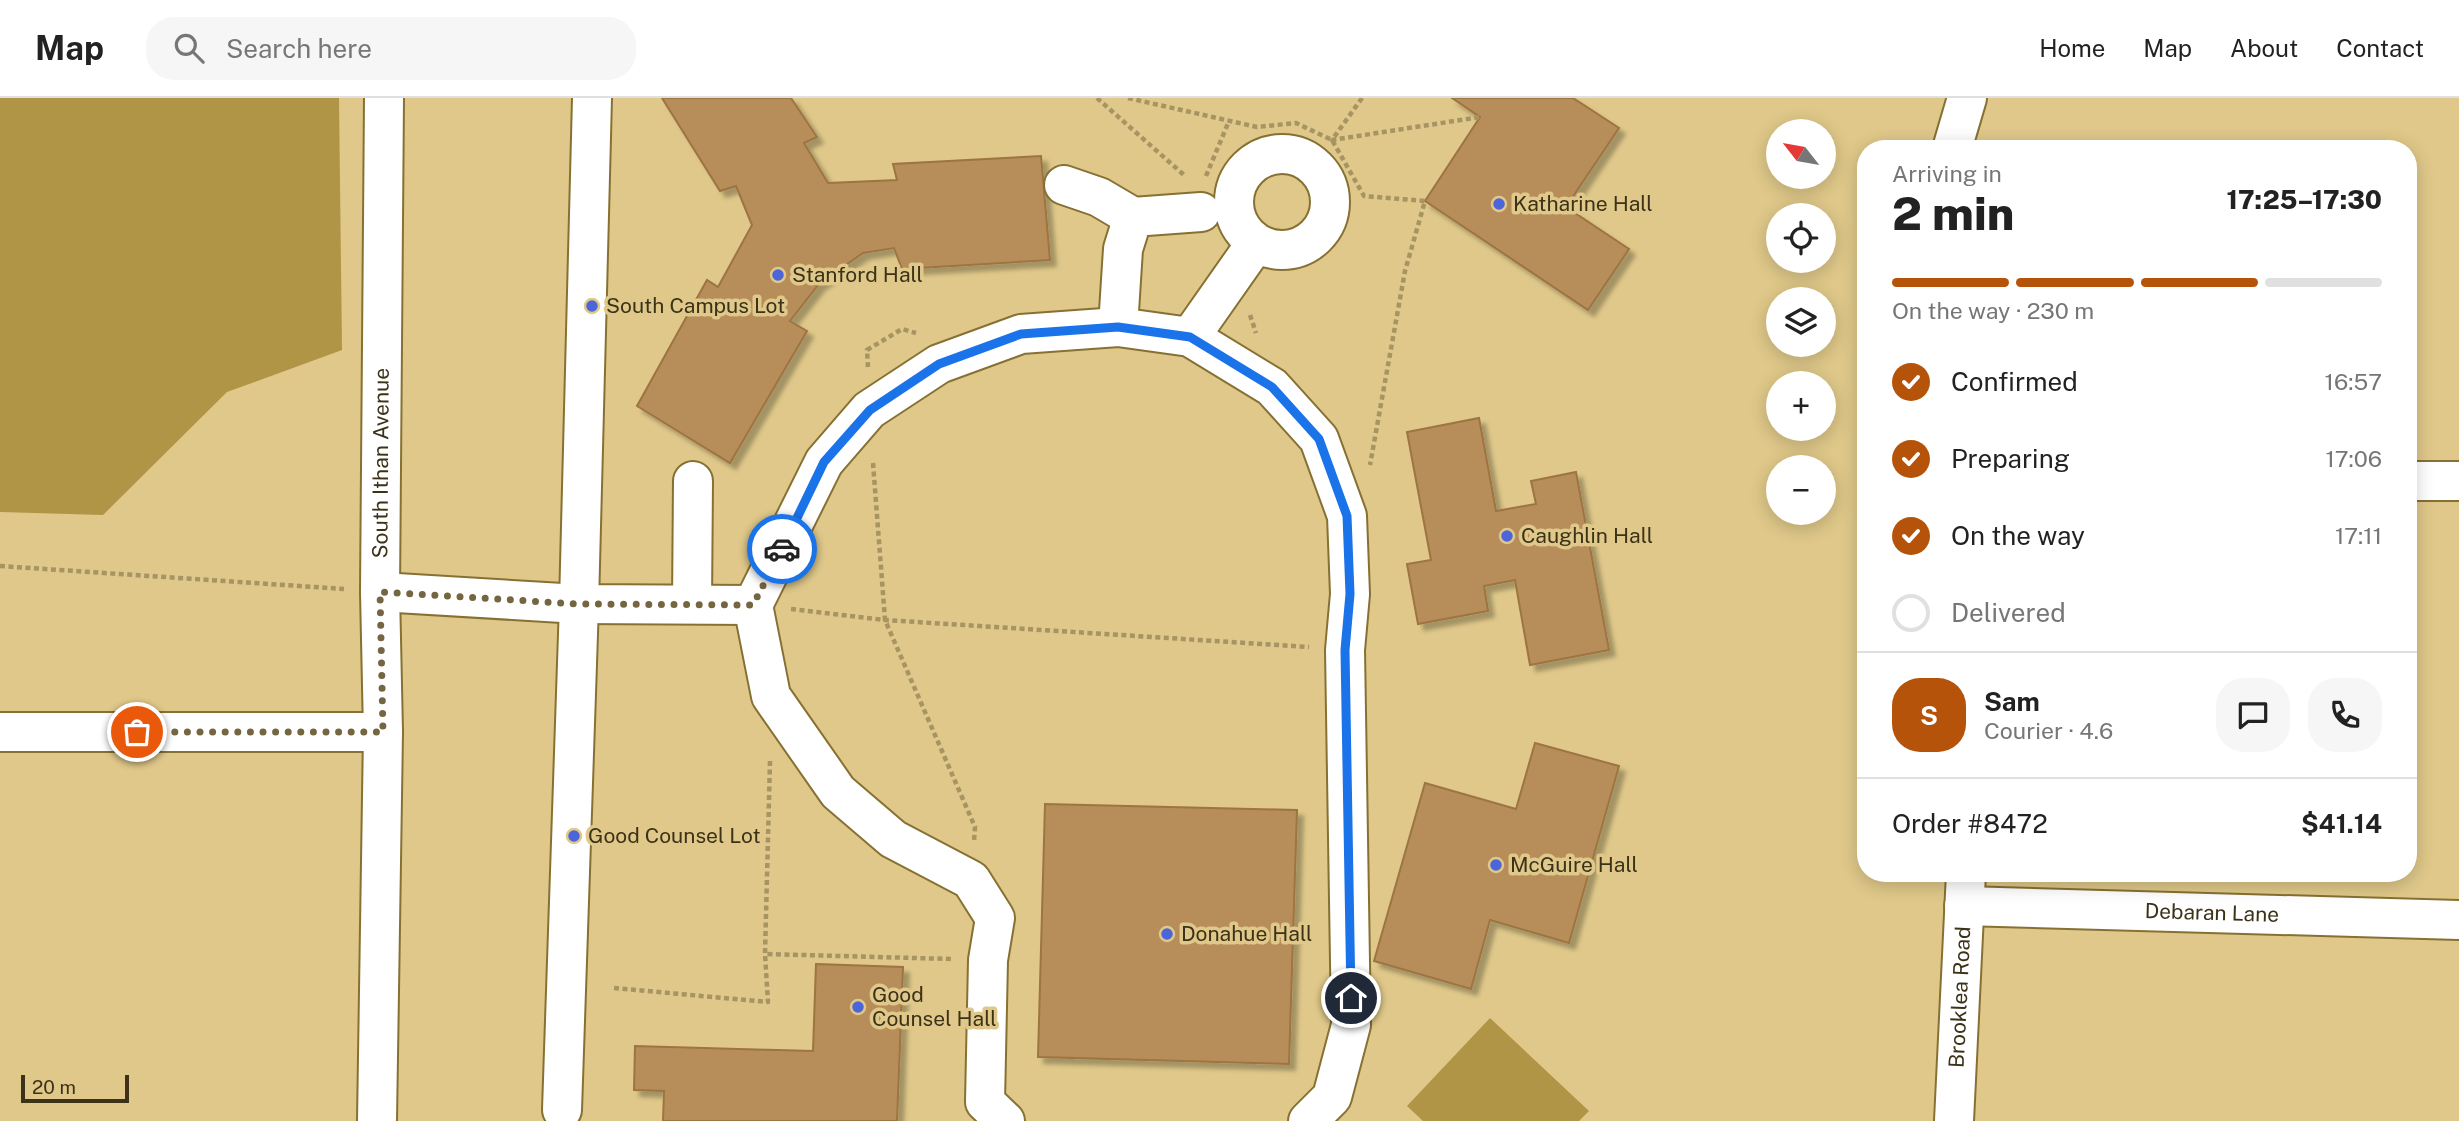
<!DOCTYPE html>
<html lang="en">
<head>
<meta charset="utf-8">
<style>
	:root { --surface:#fff; --page:#f6f6f6; --text:#222; --muted:#767676; --line:#e0e0e0; --accent:#b45309 }
	body { margin:0; font-family:"Public Sans",sans-serif; background:var(--page); color:var(--text); height:100vh; display:flex; flex-direction:column; font-size:26px; white-space:nowrap }
	* { box-sizing:border-box; margin:0 }
	p { font-size:23px; color:var(--muted) }
	.icon { flex:none; width:38px; height:38px; fill:none; stroke:currentColor; stroke-width:2; stroke-linecap:round; stroke-linejoin:round }
	.map { position:relative; flex:1; overflow:hidden }
	.side { position:absolute; left:1857px; top:42px; width:560px; height:742px; display:flex; flex-direction:column; background:var(--surface); border-radius:28px; box-shadow:0 4px 18px #0003 }
	.side>* { flex:none }
	.needle { width:46px; rotate:301deg }
	.controls { position:absolute; left:1766px; top:21px; display:grid; gap:14px }
	.controls a { display:grid; place-items:center; width:70px; height:70px; border-radius:50%; background:var(--surface); box-shadow:0 4px 18px #0003; font-size:35px }
	.scale { position:absolute; left:21px; bottom:18px; width:108px; box-sizing:border-box; padding-left:7px; border:4px solid #3b3218; border-top:0; font-size:19px; line-height:24px; white-space:nowrap; color:#3b3218; -webkit-text-stroke:5px #dfc889; paint-order:stroke }
	.pin { position:absolute; display:grid; place-items:center; width:60px; height:60px; color:#fff; margin:-30px; border:4px solid #fff; border-radius:50%; box-shadow:0 2px 7px #0007 }
	.courier { position:absolute; display:grid; place-items:center; width:70px; height:70px; margin:-35px; border:5px solid #1a73e8; border-radius:50%; background:#fff; color:#222; box-shadow:0 2px 9px #0007 }
	.headline em { font-style:normal; font-weight:800 }
	.headline div { display:flex; flex-direction:column-reverse }
	.headline { display:flex; align-items:center; justify-content:space-between; height:119px; padding:0 35px }
	h1 { font-size:46px; font-weight:800; line-height:52px }
	.bar { display:grid; grid-template-columns:repeat(4,1fr); gap:10px 7px; align-content:center; height:84px; padding:0 35px }
	.bar i { height:9px; border-radius:5px; background:var(--line) }
	.bar .active { background:var(--accent) }
	.bar p { grid-column:span 4 }
	.line { display:flex; align-items:center; gap:18px; padding:0 35px; border-top:2px solid var(--line) }
	.line div { flex:1 }
	.round { display:grid; place-items:center; flex:none; width:74px; height:74px; border-radius:28px; background:var(--page) }
	ol { padding:0 35px; list-style:none }
	li { display:flex; align-items:center; gap:21px; height:77px }
	li p { margin-inline-start:auto }
	li .icon { padding:7px; border-radius:50%; background:var(--accent); color:#fff; stroke-width:4 }
	li:last-child { color:var(--muted) }
	li i { width:38px; height:38px; border:4px solid var(--line); border-radius:50% }
	header { display:flex; align-items:center; gap:42px; box-sizing:border-box; height:98px; padding:0 35px; background:var(--surface); border-bottom:2px solid var(--line) }
	header strong { font-size:33px }
	nav { display:flex; gap:38px; margin-inline-start:auto; font-size:24px }
	.search { width:490px; height:63px; background:var(--page); display:flex; align-items:center; gap:18px; box-sizing:border-box; padding:0 24px; border-radius:28px; color:var(--muted); font-size:26px }
	.map>svg:first-child { display:block }
	.green { fill:#b09546 }
	.building { fill:#b78d5a; stroke:#9d7442; stroke-width:2; filter:url(#shadow) }
	.lines { fill:none; stroke-linecap:round; stroke-linejoin:round }
	.minor-casing { stroke:#867133; stroke-width:42 }
	.path { stroke:#a69462; stroke-width:4.5; stroke-dasharray:5 3.5; stroke-linecap:butt }
	.minor { stroke:#fff; stroke-width:38 }
	.done { stroke:#746640; stroke-width:7; stroke-dasharray:0 12.6 }
	.route { stroke:#1a73e8; stroke-width:9 }
	.poi-dot { fill:#4c65d9; stroke:#dfc889; stroke-width:2.5 }
	.labels { text-anchor:middle; stroke-width:7; stroke-linejoin:round; paint-order:stroke }
	.poi-label { font-size:21px; fill:#3b3218; stroke:#dfc889; text-anchor:start }
	.street-label { font-size:21px; fill:#3b3218; stroke:#dfc889 }
</style>
</head>
<body>
<header>
<strong>Map</strong>
<div class="search"><svg class="icon" aria-label="search" viewBox="0 0 24 24"><circle cx="10" cy="10" r="6"/><path d="M15 15l6 6"/></svg>Search here</div>
<nav><a>Home</a><a>Map</a><a>About</a><a>Contact</a></nav>
</header>
<div class="map">
<svg width="2459" height="1023" viewBox="0 0 2459 1023">
	<defs>
		<filter id="shadow"><feDropShadow dx="6" dy="6" stdDeviation="2" flood-color="#0004"/></filter>
	</defs>
	<rect width="100%" height="100%" fill="#dfc889"/>
	<!-- green -->
	<g class="green">
		<path d="M0,0H339L342,252L227,294L103,417L0,414Z"/>
		<path d="M1490,920L1589,1013L1579,1023H1423L1407,1008Z"/>
	</g>
	<!-- building -->
	<g class="building">
		<path d="M662,0H791L817,39L804,45L828,85L897,82L893,66L1041,58L1050,162L902,171L894,150L863,155L819,186L790,223L807,233L730,365L637,308L707,182L718,189L752,127L736,88L720,93Z"/>
		<path d="M1452,0H1573L1619,30L1566,109L1629,151L1588,212L1425,103L1480,19Z"/>
		<path d="M1479,320L1496,413L1536,406L1531,383L1576,374L1609,552L1530,567L1515,482L1484,488L1488,513L1418,526L1407,466L1431,462L1407,334Z"/>
		<path d="M1535,645L1619,668L1569,845L1490,822L1471,891L1374,863L1425,685L1516,711Z"/>
		<path d="M1045,706L1297,712L1289,966L1038,959Z"/>
		<path d="M816,866L903,869L897,1023H663L664,993L634,992L635,948L813,953Z"/>
	</g>
	<g class="lines">
		<!-- minor casing -->
		<g class="minor-casing">
			<g id="minor">
				<path d="M1952,51L1967,0"/>
				<circle cx="1282" cy="104" r="48"/>
				<path d="M1064,87L1099,99L1133,119"/>
				<path d="M1118,229L1123,151L1133,119L1201,114"/>
				<path d="M1190,239L1256,145"/>
				<path d="M2408,383H2459"/>
				<path d="M380,494L579,506L753,507"/>
				<path d="M692,506L693,383"/>
				<path d="M0,634H383"/>
				<path id="s1" d="M1964,808L2459,822"/>
				<path d="M562,1012L579,506L592,0"/>
				<path id="s2" d="M377,1023L383,634L380,494L384,0"/>
				<path d="M1005,1023L985,1004L988,862L995,820L971,782L893,741L838,694L771,598L753,507L824,364L869,312L939,266L1021,236L1118,229L1190,239L1272,289L1319,341L1347,418L1350,496L1345,552L1351,927L1332,999L1308,1023"/>
				<path id="s3" d="M1954,1023L1966,775"/>
			</g>
		</g>
		<!-- path -->
		<g class="path">
			<path d="M1097,0L1184,77"/>
			<path d="M1128,0L1257,29L1296,25L1332,42L1364,98L1425,103L1405,173L1370,367"/>
			<path d="M1362,0L1332,42L1480,19"/>
			<path d="M1206,78L1229,23"/>
			<path d="M1250,217L1256,235"/>
			<path d="M868,269L867,252L902,231L916,235"/>
			<path d="M873,365L885,522L975,729L974,743"/>
			<path d="M0,468L344,491"/>
			<path d="M791,511L885,522L1309,549"/>
			<path d="M770,663L765,856L952,861"/>
			<path d="M614,890L768,904L765,856"/>
		</g>
		<!-- minor -->
		<use href="#minor" class="minor"/>
	</g>
	<g class="lines">
		<!-- done -->
		<path class="done" d="M137,634H383L380,494L579,506L753,507L782,451"/>
		<!-- route -->
		<path class="route" d="M782,451L824,364L870,312L939,266L1021,236L1118,229L1190,239L1272,289L1319,341L1347,418L1350,496L1345,552L1351,900"/>
	</g>
	<!-- markers -->
	<g class="poi-dot">
		<circle cx="1499" cy="106" r="7"/>
		<circle cx="778" cy="177" r="7"/>
		<circle cx="592" cy="208" r="7"/>
		<circle cx="1507" cy="438" r="7"/>
		<circle cx="574" cy="738" r="7"/>
		<circle cx="1496" cy="767" r="7"/>
		<circle cx="1167" cy="836" r="7"/>
		<circle cx="858" cy="909" r="7"/>
	</g>
	<g class="labels">
		<!-- poi labels -->
		<g class="poi-label">
			<text x="1513" y="113">Katharine Hall</text>
			<text x="792" y="184">Stanford Hall</text>
			<text x="606" y="215">South Campus Lot</text>
			<text x="1521" y="445">Caughlin Hall</text>
			<text x="588" y="745">Good Counsel Lot</text>
			<text x="1510" y="774">McGuire Hall</text>
			<text x="1181" y="843">Donahue Hall</text>
			<text x="872" y="904">Good<tspan x="872" dy="24">Counsel Hall</tspan></text>
		</g>
		<!-- street labels -->
		<g class="street-label">
			<text dy="7" stroke="none"><textPath href="#s2" startOffset="658">South Ithan Avenue</textPath></text>
			<text dy="7" stroke="none"><textPath href="#s1" startOffset="248">Debaran Lane</textPath></text>
			<text dy="7" stroke="none"><textPath href="#s3" startOffset="124">Brooklea Road</textPath></text>
		</g>
	</g>
</svg>
<div class="controls">
<a><svg class="needle" viewBox="-14 -14 28 28"><path d="M0-13l5 13h-10z" fill="#e53935"/><path d="M0 13l5-13h-10z" fill="#767676"/></svg></a>
<a><svg class="icon" aria-label="locate" viewBox="0 0 24 24"><circle cx="12" cy="12" r="6"/><path d="M12 2v4M12 18v4M2 12h4M18 12h4"/></svg></a>
<a><svg class="icon" aria-label="layers" viewBox="0 0 24 24"><path d="M12 4l9 5-9 5-9-5zM3 14l9 5 9-5"/></svg></a>
<a>+</a>
<a>−</a>
</div>
<div class="scale">20 m</div>
<div class="pin" style="left:137px;top:634px;background:#ea580c"><svg class="icon" aria-label="bag" viewBox="0 0 24 24"><path d="M5 8h14l-1 12H6zM9 8a3 3 0 0 1 6 0"/></svg></div>
<div class="pin" style="left:1351px;top:900px;background:#1f2937"><svg class="icon" aria-label="home" viewBox="0 0 24 24"><path d="M3 11l9-7 9 7M6 9v11h12V9"/></svg></div>
<div class="courier" style="left:782px;top:451px"><svg class="icon" aria-label="car" viewBox="0 0 24 24"><path d="M5 17H2v-5l4-1 3-4h7l3 4 3 1v5h-3M9 17h6M6 11h13"/><circle cx="7" cy="17" r="2"/><circle cx="17" cy="17" r="2"/></svg></div>
<section class="side">
<div class="headline"><div><h1>2 min</h1><p>Arriving in</p></div><em>17:25–17:30</em></div>
<div class="bar"><i class="active"></i><i class="active"></i><i class="active"></i><i></i><p>On the way · 230 m</p></div>
<ol>
<li><svg class="icon" aria-label="check" viewBox="0 0 24 24"><path d="M5 12l5 5 9-10"/></svg>Confirmed<p>16:57</p></li>
<li><svg class="icon" aria-label="check" viewBox="0 0 24 24"><path d="M5 12l5 5 9-10"/></svg>Preparing<p>17:06</p></li>
<li><svg class="icon" aria-label="check" viewBox="0 0 24 24"><path d="M5 12l5 5 9-10"/></svg>On the way<p>17:11</p></li>
<li><i></i>Delivered</li>
</ol>
<div class="line" style="height:126px"><b class="round" style="background:var(--accent);color:#fff">S</b><div><b>Sam</b><p>Courier · 4.6</p></div><a class="round"><svg class="icon" aria-label="chat" viewBox="0 0 24 24"><path d="M4 5h16v11H9l-5 4z"/></svg></a><a class="round"><svg class="icon" aria-label="phone" viewBox="0 0 24 24"><path d="M5 4h4l2 5-3 2q2 4 5 5l2-3 5 2v4C11 20 4 13 5 4z"/></svg></a></div>
<div class="line" style="height:91px"><div>Order #8472</div><b>$41.14</b></div>
</section>
</div>
</body>
</html>
